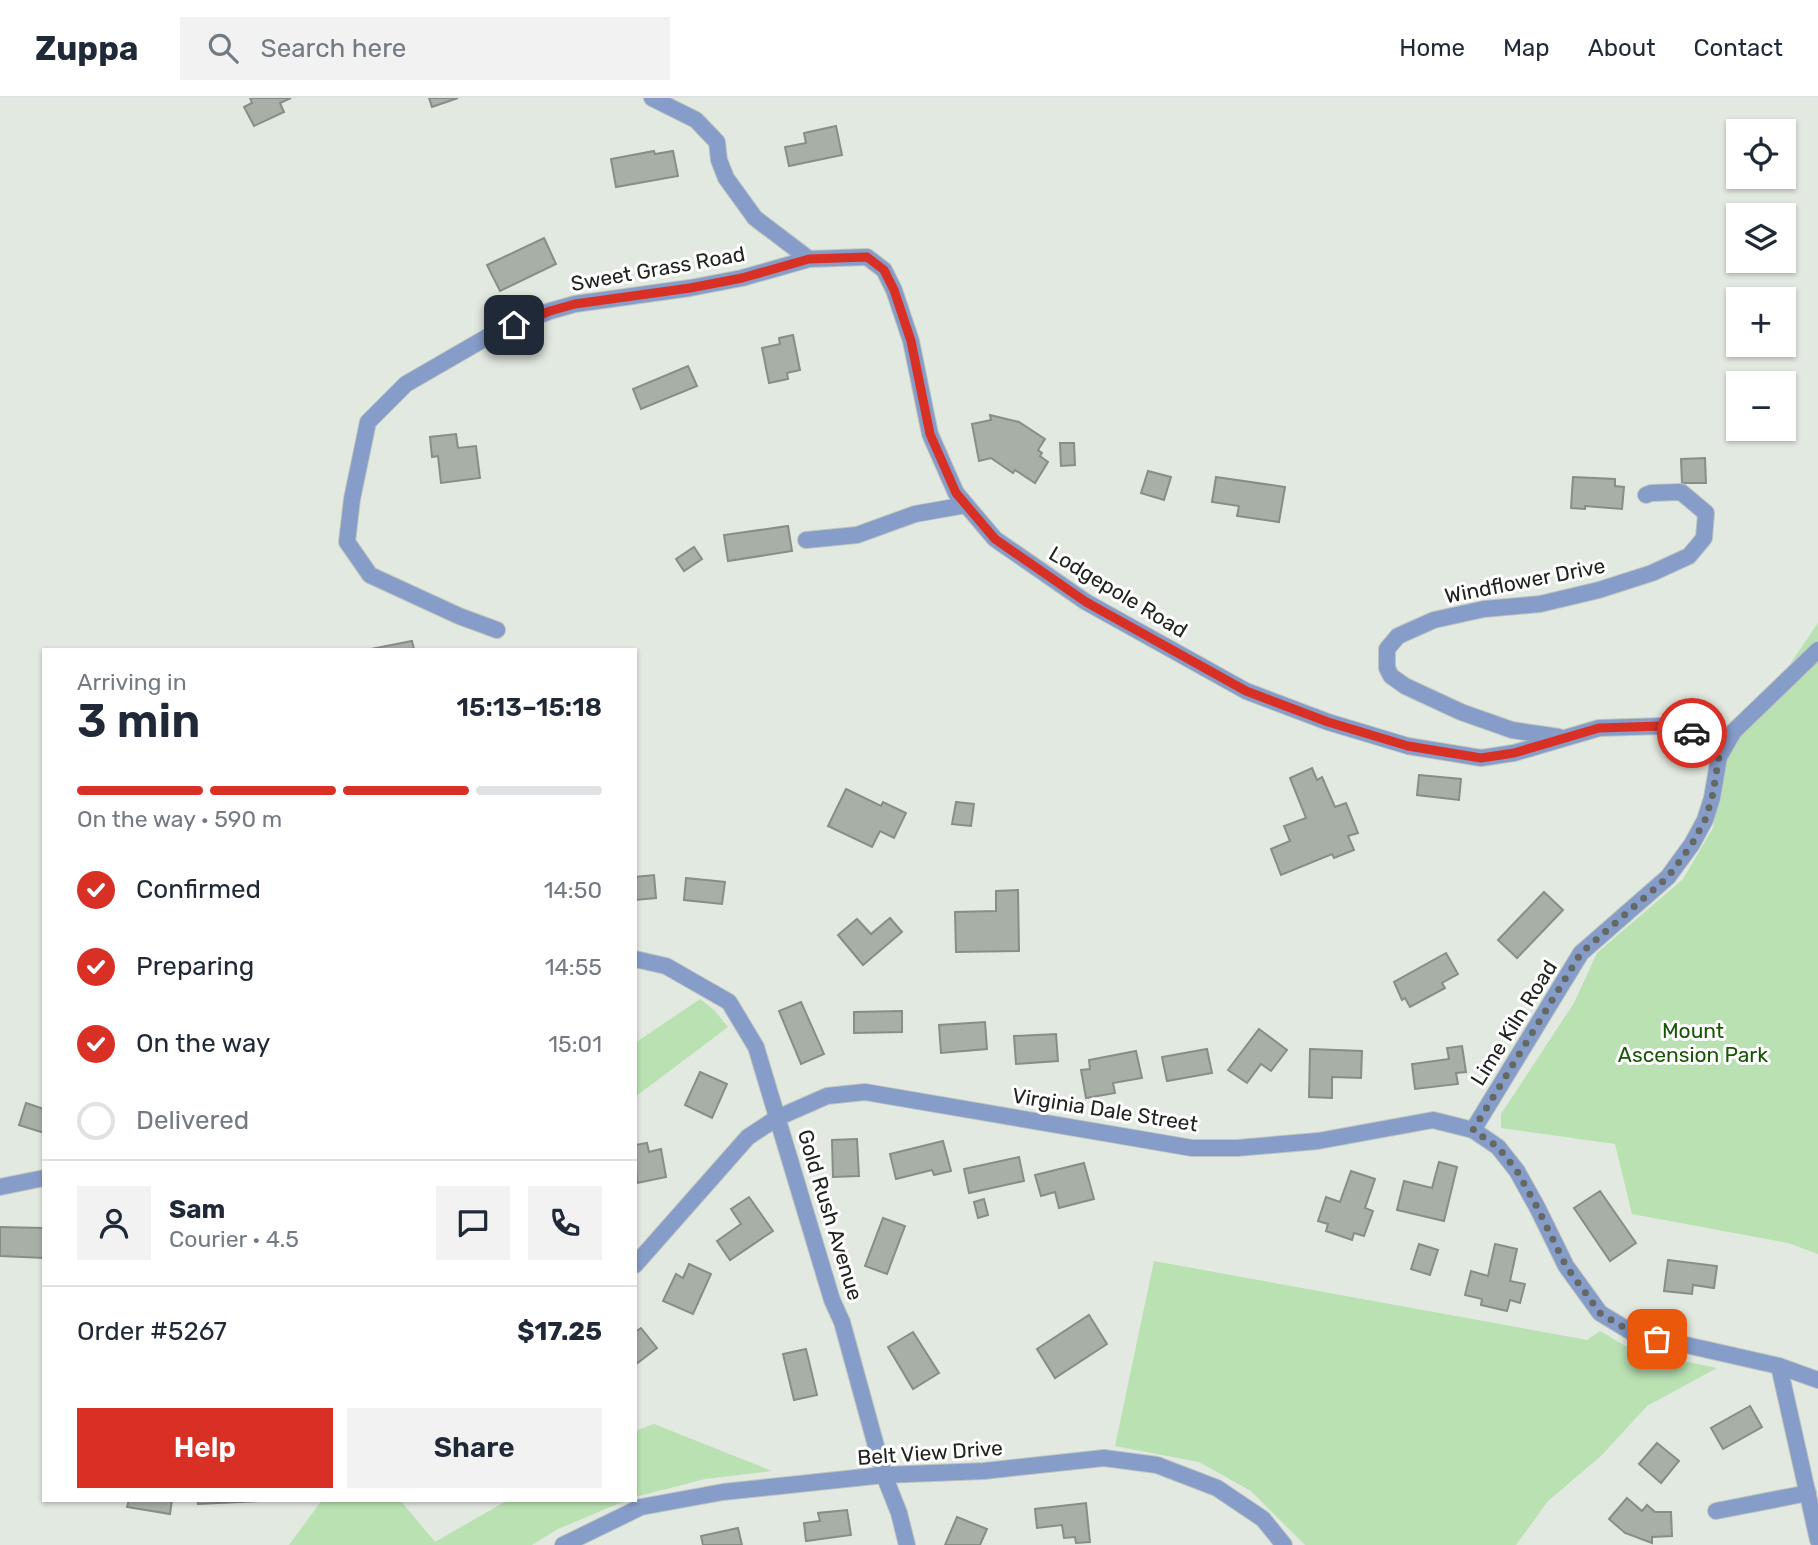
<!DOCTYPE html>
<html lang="en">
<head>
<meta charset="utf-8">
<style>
	:root { --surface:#fff; --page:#f2f2f3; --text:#1f2937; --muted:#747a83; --line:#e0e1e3; --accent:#d93025 }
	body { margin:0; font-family:Rubik,sans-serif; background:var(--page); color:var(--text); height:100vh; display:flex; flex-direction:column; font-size:26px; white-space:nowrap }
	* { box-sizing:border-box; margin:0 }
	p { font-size:23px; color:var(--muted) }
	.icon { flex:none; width:38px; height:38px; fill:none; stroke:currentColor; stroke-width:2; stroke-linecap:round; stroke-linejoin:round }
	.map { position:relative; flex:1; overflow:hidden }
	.panel { position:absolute; left:42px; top:550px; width:595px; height:854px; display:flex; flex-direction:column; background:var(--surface); border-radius:0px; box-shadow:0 2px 5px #0004 }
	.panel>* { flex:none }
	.buttons { position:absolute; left:1726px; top:21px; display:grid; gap:14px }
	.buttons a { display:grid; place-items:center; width:70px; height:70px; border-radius:0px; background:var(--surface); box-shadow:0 2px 5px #0004; font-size:35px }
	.pin { position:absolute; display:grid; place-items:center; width:60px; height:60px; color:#fff; margin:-30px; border-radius:14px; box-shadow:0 4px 10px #0006 }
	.courier { position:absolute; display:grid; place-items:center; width:70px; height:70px; margin:-35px; border:5px solid #d93025; border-radius:50%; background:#fff; color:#222; box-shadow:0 2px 9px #0007 }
	.headline em { font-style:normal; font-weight:600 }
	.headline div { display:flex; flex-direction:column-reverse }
	.headline { display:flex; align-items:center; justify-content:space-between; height:119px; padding:0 35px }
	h1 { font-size:46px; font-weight:600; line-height:52px }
	.bar { display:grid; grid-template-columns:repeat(4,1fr); gap:10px 7px; align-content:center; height:84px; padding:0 35px }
	.bar i { height:9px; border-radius:5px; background:var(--line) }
	.bar .on { background:var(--accent) }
	.bar p { grid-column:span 4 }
	.line { display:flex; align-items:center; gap:18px; padding:0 35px; border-top:2px solid var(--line) }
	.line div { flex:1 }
	.round { display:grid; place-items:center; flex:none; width:74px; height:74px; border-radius:0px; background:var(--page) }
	ol { padding:0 35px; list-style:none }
	li { display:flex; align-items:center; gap:21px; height:77px }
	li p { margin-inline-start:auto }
	li .icon { padding:7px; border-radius:50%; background:var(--accent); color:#fff; stroke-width:4 }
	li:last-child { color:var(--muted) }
	li i { width:38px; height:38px; border:4px solid var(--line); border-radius:50% }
	.action { display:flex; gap:14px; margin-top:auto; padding:14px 35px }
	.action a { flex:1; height:80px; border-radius:0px; background:var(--accent); color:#fff; font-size:28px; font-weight:600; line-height:80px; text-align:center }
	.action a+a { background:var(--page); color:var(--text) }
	header { display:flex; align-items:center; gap:42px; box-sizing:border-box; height:98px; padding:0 35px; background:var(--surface); border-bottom:2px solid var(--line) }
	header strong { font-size:33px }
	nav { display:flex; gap:38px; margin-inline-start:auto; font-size:24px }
	.search { width:490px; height:63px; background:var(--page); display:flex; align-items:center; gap:18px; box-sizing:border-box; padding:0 24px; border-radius:0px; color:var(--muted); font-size:26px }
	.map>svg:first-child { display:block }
	.green { fill:#b9e1b2 }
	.building { fill:#a8afa6; stroke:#878e85; stroke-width:2 }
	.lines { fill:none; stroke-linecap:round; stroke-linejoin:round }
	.street-casing { stroke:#bfc6be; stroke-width:18 }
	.street { stroke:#869cc9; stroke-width:16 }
	.done { stroke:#656964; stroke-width:7; stroke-dasharray:0 12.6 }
	.route { stroke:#d93025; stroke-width:9 }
	.labels { text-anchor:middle; stroke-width:6; stroke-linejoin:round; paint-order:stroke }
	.street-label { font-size:21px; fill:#222421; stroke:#fff }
	.park-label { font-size:21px; fill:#165704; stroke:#fff }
</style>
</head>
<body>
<header>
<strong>Zuppa</strong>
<div class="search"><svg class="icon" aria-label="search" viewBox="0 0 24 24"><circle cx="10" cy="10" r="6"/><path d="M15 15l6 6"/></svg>Search here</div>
<nav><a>Home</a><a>Map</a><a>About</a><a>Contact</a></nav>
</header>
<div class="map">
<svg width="1818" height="1447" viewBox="0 0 1818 1447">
	<rect width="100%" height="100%" fill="#e2e9e0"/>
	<!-- green -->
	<g class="green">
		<path d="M1818,525V1156L1788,1145L1632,1116L1615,1046L1501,1030V1016L1574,905L1597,855L1683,781L1713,730L1725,661Z"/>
		<path d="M700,901L714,912L728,929L635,999V945Z"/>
		<path d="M1154,1163L1587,1242L1600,1233L1634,1253L1717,1270L1647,1308L1601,1358L1548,1403L1516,1447H1305L1251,1393L1199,1364L1115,1348Z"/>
		<path d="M654,1326L772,1373L705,1381L635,1399V1333Z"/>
		<path d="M322,1402H400L435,1444L508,1402H627L558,1431L532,1447H289Z"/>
	</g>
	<!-- building -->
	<g class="building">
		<path d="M250,0H291L280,5L284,14L254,28L244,9L252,5Z"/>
		<path d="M429,0H458L432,9Z"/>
		<path d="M836,28L842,57L789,68L785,49L806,45L804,35Z"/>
		<path d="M654,53L655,56L673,53L678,78L616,89L611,61Z"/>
		<path d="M544,140L556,166L500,193L487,167Z"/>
		<path d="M793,237L800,272L787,275L788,281L769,285L762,250L780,246L779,240Z"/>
		<path d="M688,268L697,288L641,311L633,291Z"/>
		<path d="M990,317L1019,324L1045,341L1038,352L1042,355L1040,358L1048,364L1035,385L1015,372L1013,375L991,360L979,363L972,326L991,322Z"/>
		<path d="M456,336L458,350L476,348L480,380L441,385L438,358L432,359L430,339Z"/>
		<path d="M1060,345H1074L1075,367L1061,368Z"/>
		<path d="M1705,360L1706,385H1682L1681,361Z"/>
		<path d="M1148,373L1171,379L1164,402L1141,395Z"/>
		<path d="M1216,379L1285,389L1279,424L1237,418L1239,408L1212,404Z"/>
		<path d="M1573,379L1615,381V388L1624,389L1622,411L1585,408V411L1571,410Z"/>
		<path d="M788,428L792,453L728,463L724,437Z"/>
		<path d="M694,449L702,461L684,473L676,461Z"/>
		<path d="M412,543L414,551H371Z"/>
		<path d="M1312,670L1317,682L1322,679L1335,709L1346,705L1358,735L1348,738L1354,752L1334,760L1332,756L1281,777L1271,751L1290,743L1284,728L1306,720L1290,680Z"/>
		<path d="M1419,677L1461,681L1459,702L1417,697Z"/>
		<path d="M846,691L881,708L883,704L906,715L894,740L880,733L872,749L828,728Z"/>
		<path d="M956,704L974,706L971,728L952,726Z"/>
		<path d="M654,777L656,800L635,802V779Z"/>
		<path d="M686,780L725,784L722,806L684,802Z"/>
		<path d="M1018,792L1019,853L956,854L955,814L996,813V793Z"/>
		<path d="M1544,794L1563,812L1517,860L1498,842Z"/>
		<path d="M890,820L902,834L863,867L838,837L857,821L871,836Z"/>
		<path d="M1446,855L1458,876L1442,885L1445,890L1410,909L1405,900L1402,902L1394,884Z"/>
		<path d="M801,904L824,956L801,966L779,913Z"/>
		<path d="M902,913V934L854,935V914Z"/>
		<path d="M985,924L987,951L941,955L939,927Z"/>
		<path d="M1259,931L1287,952L1271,973L1261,966L1247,985L1228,972Z"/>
		<path d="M1056,936L1058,963L1016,966L1014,938Z"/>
		<path d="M1462,948L1466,974L1456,975L1458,986L1415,991L1412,966L1449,961L1447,950Z"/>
		<path d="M1207,951L1212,975L1167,983L1162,959Z"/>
		<path d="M1310,951L1362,953L1361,980L1332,979V1000L1309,999Z"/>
		<path d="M1136,953L1142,980L1113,985L1115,995L1086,1000L1081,972L1090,971L1089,962Z"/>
		<path d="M700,974L727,986L712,1020L685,1007Z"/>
		<path d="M26,1005L44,1011V1035L19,1027Z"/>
		<path d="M857,1041L859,1078L833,1079L832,1042Z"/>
		<path d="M943,1043L951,1073L934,1077L932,1072L896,1081L890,1056Z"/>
		<path d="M647,1045L649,1054L661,1051L666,1079L637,1085L635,1047Z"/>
		<path d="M1019,1059L1024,1083L969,1095L964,1071Z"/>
		<path d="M1439,1064L1457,1069L1444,1123L1397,1112L1404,1083L1432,1090Z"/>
		<path d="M1084,1065L1094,1101L1059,1110L1055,1094L1041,1098L1035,1077Z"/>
		<path d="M1351,1073L1375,1081L1365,1110L1373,1113L1364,1138L1354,1135L1352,1142L1326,1133L1328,1126L1318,1123L1326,1099L1340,1104Z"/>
		<path d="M1600,1093L1636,1145L1610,1163L1574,1110Z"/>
		<path d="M749,1099L773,1133L730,1162L717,1143L741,1126L731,1111Z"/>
		<path d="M984,1101L988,1117L978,1120L974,1104Z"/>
		<path d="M883,1120L905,1128L887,1176L865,1168Z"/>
		<path d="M0,1129L44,1130V1160L0,1158Z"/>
		<path d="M1419,1146L1438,1152L1430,1177L1411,1171Z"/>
		<path d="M1495,1146L1517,1151L1510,1183L1525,1186L1520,1205L1510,1202L1507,1213L1481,1207L1482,1201L1465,1197L1471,1173L1488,1178Z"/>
		<path d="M1668,1162L1717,1168L1714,1190L1693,1187L1692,1196L1664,1193Z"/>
		<path d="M689,1166L711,1176L693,1216L663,1203L676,1176L683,1180Z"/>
		<path d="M1089,1217L1107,1246L1055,1280L1037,1251Z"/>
		<path d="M641,1230L657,1250L635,1267V1234Z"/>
		<path d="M913,1234L939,1275L913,1291L888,1249Z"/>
		<path d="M806,1251L817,1297L794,1302L783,1256Z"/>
		<path d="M1750,1308L1762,1329L1723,1351L1711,1330Z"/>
		<path d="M1657,1345L1679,1363L1661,1385L1639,1366Z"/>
		<path d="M1627,1400L1642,1413L1647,1407L1655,1414H1671L1672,1438L1652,1439V1445L1625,1435L1609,1421Z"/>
		<path d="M129,1402H172L170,1416L127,1409Z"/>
		<path d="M197,1402H260V1403L198,1406Z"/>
		<path d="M1086,1405L1090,1444L1076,1445L1075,1439L1064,1440L1062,1427L1037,1430L1035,1411Z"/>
		<path d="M847,1412L851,1437L806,1443L804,1425L820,1423L818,1415Z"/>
		<path d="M957,1419L987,1431L980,1447H945Z"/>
		<path d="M738,1430L742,1447H703L701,1438Z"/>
	</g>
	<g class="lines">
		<!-- street casing -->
		<g class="street-casing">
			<g id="street">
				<path d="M652,0L696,22L717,44L719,62L726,80L755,120L809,161L867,159L884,172L894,192L911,243L930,336L956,395L995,441L1086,504L1246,593L1328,624L1408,648L1481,660L1514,655L1599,630L1662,628L1699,638L1719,659"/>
				<path d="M806,442L857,437L915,416L966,407"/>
				<path d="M497,532L459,518L370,477L347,444L352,401L368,324L406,286L496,234L550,213L575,206L690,190L742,180L809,161"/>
				<path d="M1559,639L1512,632L1461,614L1405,588L1391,578L1387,570V551L1398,538L1434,522L1484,511L1540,506L1599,492L1652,475L1689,458L1704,440L1706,415L1681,394L1651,395L1646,397"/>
				<path d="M635,861L666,868L729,904L756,949L832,1202L842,1224L884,1377L899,1415L907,1447"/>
				<path d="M1473,1032L1581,855L1668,779L1692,746L1705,722L1712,700L1719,659L1734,633L1818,552"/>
				<path d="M0,1089L44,1080"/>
				<path d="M635,1167L748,1039L777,1020L827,998L865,994L1192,1050H1237L1318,1043L1433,1022L1473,1032L1498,1049L1517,1073L1537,1109L1566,1168L1600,1215L1633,1235L1779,1268L1818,1282"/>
				<path d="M1779,1268L1818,1442"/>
				<path d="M1716,1413L1808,1395"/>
				<path d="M563,1447L641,1409L723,1394L884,1377L984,1373L1104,1360L1157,1367L1217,1390L1263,1421L1284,1447"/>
			</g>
		</g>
		<!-- street -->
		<use href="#street" class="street"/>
	</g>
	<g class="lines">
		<!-- done -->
		<path class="done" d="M1657,1241L1633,1235L1600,1215L1566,1168L1537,1109L1517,1073L1498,1049L1473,1032L1581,855L1668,779L1692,746L1705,722L1712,700L1719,659L1699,638L1692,635"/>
		<!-- route -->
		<path class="route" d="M514,227L550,213L575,206L690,190L742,180L809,161L867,159L884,172L894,192L911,243L930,336L956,395L995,441L1086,504L1246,593L1328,624L1408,648L1481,660L1514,655L1599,630L1661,628L1692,635"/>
	</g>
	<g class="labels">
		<!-- street labels -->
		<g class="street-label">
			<text transform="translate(658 171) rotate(-10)" y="7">Sweet Grass Road</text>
			<text transform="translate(1525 483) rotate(-11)" y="7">Windflower Drive</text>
			<text transform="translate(1118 494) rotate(31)" y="7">Lodgepole Road</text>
			<text transform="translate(1514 925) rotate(-58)" y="7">Lime Kiln Road</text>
			<text transform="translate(1105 1012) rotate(9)" y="7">Virginia Dale Street</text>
			<text transform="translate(830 1117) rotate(73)" y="7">Gold Rush Avenue</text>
			<text transform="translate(930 1355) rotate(-4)" y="7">Belt View Drive</text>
		</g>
		<!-- park labels -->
		<g class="park-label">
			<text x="1693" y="940">Mount<tspan x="1693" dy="24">Ascension Park</tspan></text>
		</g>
	</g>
</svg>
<div class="buttons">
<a><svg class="icon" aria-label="locate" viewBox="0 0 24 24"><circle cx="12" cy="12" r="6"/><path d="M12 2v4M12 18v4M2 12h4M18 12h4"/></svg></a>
<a><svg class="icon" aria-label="layers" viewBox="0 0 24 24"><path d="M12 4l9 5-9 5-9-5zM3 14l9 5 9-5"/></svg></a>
<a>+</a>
<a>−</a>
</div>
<div class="pin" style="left:1657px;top:1241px;background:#ea580c"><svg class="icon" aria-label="bag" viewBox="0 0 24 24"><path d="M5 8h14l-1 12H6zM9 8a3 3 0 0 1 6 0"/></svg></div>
<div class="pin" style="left:514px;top:227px;background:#1f2937"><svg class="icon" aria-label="home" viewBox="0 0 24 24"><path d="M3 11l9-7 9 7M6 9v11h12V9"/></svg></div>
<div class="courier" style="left:1692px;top:635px"><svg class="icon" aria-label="car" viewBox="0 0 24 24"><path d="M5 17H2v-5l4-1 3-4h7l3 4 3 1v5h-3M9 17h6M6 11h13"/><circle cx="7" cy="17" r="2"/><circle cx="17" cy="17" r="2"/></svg></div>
<section class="panel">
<div class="headline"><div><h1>3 min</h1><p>Arriving in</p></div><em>15:13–15:18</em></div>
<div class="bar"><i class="on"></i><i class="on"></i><i class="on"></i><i></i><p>On the way · 590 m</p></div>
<ol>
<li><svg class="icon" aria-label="check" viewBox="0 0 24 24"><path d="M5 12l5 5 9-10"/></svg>Confirmed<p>14:50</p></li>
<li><svg class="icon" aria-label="check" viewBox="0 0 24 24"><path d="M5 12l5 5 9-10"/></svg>Preparing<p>14:55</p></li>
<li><svg class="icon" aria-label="check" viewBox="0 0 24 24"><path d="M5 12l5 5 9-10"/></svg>On the way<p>15:01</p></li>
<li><i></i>Delivered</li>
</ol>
<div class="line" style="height:126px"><a class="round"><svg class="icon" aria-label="person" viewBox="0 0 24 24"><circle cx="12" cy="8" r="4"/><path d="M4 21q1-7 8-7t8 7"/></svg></a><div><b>Sam</b><p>Courier · 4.5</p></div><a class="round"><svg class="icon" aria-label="chat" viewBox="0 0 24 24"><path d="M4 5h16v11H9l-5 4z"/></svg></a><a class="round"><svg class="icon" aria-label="phone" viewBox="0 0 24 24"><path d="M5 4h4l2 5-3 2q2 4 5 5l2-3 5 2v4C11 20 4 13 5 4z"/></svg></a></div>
<div class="line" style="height:91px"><div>Order #5267</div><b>$17.25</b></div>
<div class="action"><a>Help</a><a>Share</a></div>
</section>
</div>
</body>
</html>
